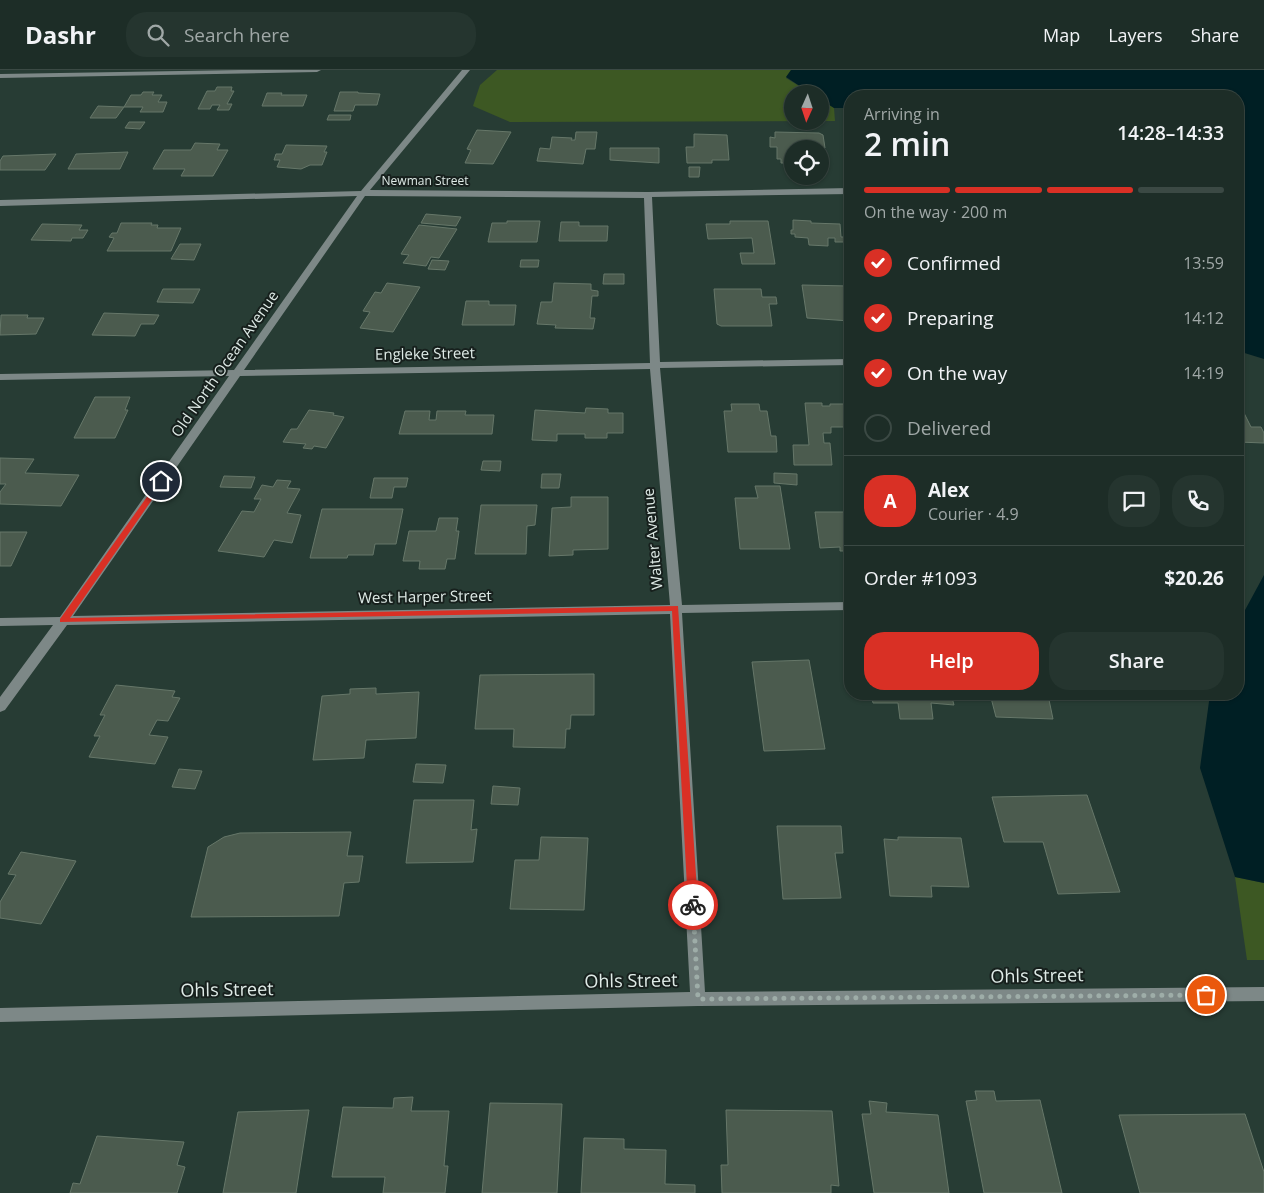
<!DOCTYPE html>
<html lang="en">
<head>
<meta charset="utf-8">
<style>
	:root { --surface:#1d2d27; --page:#25352f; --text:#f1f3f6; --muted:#a0a8a7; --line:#3b4944; --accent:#d93025 }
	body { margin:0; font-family:"Open Sans",sans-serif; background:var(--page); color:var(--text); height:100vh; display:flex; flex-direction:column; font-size:19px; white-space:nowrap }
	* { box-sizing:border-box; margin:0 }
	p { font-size:16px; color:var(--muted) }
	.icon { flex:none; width:28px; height:28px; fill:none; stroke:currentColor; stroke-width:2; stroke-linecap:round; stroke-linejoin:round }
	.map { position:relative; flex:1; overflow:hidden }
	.panel { position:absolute; left:844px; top:20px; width:400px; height:610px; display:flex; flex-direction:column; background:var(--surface); border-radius:20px; box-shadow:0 1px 4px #0004,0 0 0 1px var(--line) }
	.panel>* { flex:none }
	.needle { width:32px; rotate:183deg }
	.controls { position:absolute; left:784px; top:15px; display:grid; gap:10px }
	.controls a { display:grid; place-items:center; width:45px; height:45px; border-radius:50%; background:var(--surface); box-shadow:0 1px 4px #0004,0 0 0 1px var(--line); font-size:25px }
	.pin { position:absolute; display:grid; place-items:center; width:42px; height:42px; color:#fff; margin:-21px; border:2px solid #fff; border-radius:50%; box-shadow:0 1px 5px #0007 }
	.courier { position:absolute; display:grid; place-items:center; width:50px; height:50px; margin:-25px; border:4px solid #d93025; border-radius:50%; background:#fff; color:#222; box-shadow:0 1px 6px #0007 }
	.headline em { font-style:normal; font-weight:600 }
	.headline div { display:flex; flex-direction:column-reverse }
	.headline { display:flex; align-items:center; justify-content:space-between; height:85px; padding:0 20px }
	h1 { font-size:32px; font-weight:600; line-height:38px }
	.bar { display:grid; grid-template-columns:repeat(4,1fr); gap:8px 5px; align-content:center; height:60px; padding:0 20px }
	.bar i { height:6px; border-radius:4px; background:var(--line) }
	.bar .active { background:var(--accent) }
	.bar p { grid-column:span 4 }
	.line { display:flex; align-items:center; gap:12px; padding:0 20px; border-top:1px solid var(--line) }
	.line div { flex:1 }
	.round { display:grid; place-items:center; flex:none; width:52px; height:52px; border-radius:20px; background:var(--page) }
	ol { padding:0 20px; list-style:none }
	li { display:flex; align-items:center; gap:15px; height:55px }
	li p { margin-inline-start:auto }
	li .icon { padding:5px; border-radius:50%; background:var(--accent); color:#fff; stroke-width:4 }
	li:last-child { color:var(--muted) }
	li i { width:28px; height:28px; border:2px solid var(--line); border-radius:50% }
	.cta { display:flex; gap:10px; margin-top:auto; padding:10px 20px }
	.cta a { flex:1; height:58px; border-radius:20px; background:var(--accent); color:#fff; font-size:20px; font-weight:600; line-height:58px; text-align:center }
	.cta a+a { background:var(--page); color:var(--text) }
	header { display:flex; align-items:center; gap:30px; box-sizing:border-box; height:70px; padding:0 25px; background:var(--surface); border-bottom:1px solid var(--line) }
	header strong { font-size:24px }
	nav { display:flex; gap:28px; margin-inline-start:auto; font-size:18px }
	.search { width:350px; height:45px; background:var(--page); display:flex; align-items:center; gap:12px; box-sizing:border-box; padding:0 18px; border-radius:20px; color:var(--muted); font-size:19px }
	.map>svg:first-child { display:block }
	.green { fill:#3d5823 }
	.water { fill:#001f24 }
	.building { fill:#4b5b4e; stroke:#667769 }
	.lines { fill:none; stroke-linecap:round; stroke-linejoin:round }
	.minor { fill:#7d8887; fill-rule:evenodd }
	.route { fill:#d93025 }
	.done { stroke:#9eada8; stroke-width:5; stroke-dasharray:0 9 }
	.labels { text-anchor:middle; stroke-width:4; stroke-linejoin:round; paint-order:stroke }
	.far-street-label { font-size:12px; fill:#deeae6; stroke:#17201d }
	.street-label { font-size:15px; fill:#deeae6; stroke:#17201d }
	.near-street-label { font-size:18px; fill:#deeae6; stroke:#17201d }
</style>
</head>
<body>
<header>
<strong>Dashr</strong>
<div class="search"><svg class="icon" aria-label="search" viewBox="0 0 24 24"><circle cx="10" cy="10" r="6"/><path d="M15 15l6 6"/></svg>Search here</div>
<nav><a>Map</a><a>Layers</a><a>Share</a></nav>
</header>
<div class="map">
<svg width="1264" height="1123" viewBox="0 0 1264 1123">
	<rect width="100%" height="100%" fill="#273c34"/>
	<!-- green -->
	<g class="green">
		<path d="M497,0H791L786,8L812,24H792V51H820V29L834,38L835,51L510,52L473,36L480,15Z"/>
		<path d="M1235,807L1264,813V890H1247Z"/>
	</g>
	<!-- water -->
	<g class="water">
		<path d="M791,0H1264V289L1238,281V26H850V38H834L820,29V24H812L786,7Z"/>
		<path d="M1264,505V813L1235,807L1200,698L1210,624H1238V553Z"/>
	</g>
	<!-- building -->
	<g class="building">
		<path d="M217,17H232L231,21H234L227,34H232L229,40H217L220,35H212L210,39H198L207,21H215Z"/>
		<path d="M143,22H154L152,25H162L158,32H167L163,42H140L143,37H124L131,25H141Z"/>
		<path d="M340,22H358V23L380,24L377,35H355L353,41H334Z"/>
		<path d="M267,23H282L281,25H307L303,36H262Z"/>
		<path d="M98,36L124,37L116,48H90Z"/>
		<path d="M329,45H351L350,50H327Z"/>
		<path d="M129,52H145L140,59L125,58Z"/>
		<path d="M477,60L511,62L493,94L465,93L471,80L467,79Z"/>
		<path d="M576,62H597L595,79H586L583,94L537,91L540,78L550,79L552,67L572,68L571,70H575Z"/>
		<path d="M775,62L819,63L823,65L825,78L821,80L792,79V93H781V89H777V77H770V67L775,68Z"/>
		<path d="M694,64L727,65L729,90H712V93H687L686,77H694Z"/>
		<path d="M195,73L220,74L217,80H228L213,106H181L185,99H153L164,80H191Z"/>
		<path d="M286,75L327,76L324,82H327L322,95H310L301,99L277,97L280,90H274L276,84H282Z"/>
		<path d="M610,78H659V93L610,90Z"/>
		<path d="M128,82L120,99H68L76,84Z"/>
		<path d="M56,84L45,100H0V91L3,86Z"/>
		<path d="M689,97H700L699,107H689Z"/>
		<path d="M426,144L461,147L456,156L421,153Z"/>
		<path d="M793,150L811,151V153L840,154L841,167H847L848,172H835V168H828V176L809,175L808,168L795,167V164H791V160H793Z"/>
		<path d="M507,151H540L537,172H488L492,153H507Z"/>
		<path d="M730,151H768L775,194H742L740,183H754L752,168L708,169L706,154H730Z"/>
		<path d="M561,152H579V156H608L607,171H559Z"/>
		<path d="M121,153H152L151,155H158L157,158H181L171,181H107L114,168L109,167L112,163H117Z"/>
		<path d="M42,154L82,155L79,160H88L83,168H72L71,171L31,170Z"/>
		<path d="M419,155L457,159L439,188L431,187L426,196L403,193L409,185L401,184Z"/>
		<path d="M180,174H201L194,190L171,189Z"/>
		<path d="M432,190L449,191L445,200L428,199Z"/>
		<path d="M521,190H539L538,197H520Z"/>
		<path d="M604,204H624V214H603Z"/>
		<path d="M387,213L420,217L393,262L360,258L370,242L363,241L375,222L381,223Z"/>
		<path d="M554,213L591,214V220L598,221V226H592L590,248H595L593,259L555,258L556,255L537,254L541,232H552Z"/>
		<path d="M802,215L849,216L850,251L807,248Z"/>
		<path d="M163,219H200L193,233L157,232Z"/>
		<path d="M714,219H761L762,227H776L777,234H769L772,256H721L717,254Z"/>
		<path d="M466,231H489V235H516L514,255H462Z"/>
		<path d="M104,243L159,245L154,254H141L135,266L92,265Z"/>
		<path d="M1,245H28L27,248H44L36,264L0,265Z"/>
		<path d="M95,327H130L125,340H128L115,368H74Z"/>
		<path d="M805,333H822V336H830V334H850V357H831V363H823L824,373H830L832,395H794L793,375H809Z"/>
		<path d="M731,334H759L760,341H767L771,366H776L777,382H728L724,341H732Z"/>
		<path d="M1238,337H1241L1251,357H1261L1264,363V373L1238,372Z"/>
		<path d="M586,338L608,339V343H623V363H607V368H585V364H557V371L532,370L535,340L585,343Z"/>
		<path d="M309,340L334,343L333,345L344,347L326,378L314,376L312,379L303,378L306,374L283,372L291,359H297Z"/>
		<path d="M405,341H430L429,350H436L437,341H466L465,345H494L492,364H399Z"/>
		<path d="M0,388L34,389L25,403L79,405L61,436L0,434V422L6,414H0Z"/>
		<path d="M483,391H501L500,401L481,400Z"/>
		<path d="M774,403L797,404V415L774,413Z"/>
		<path d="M542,404H561L559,418H541Z"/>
		<path d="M224,406L255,407L251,418L220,417Z"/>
		<path d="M374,408H408L406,417H394L392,428H370Z"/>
		<path d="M277,410L291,411L287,418L300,419L287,443L301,445L292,473L274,470L264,487L218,481L242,441L254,442L261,429H254L262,415L273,417Z"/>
		<path d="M755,416H780L790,479H740L735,428H758Z"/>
		<path d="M571,427H608V479L573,480V485L549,486L552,438L571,437Z"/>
		<path d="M481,435H537L535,455L527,456L526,484H475Z"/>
		<path d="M322,439H403L396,474H375L373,485H348L347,488H310Z"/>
		<path d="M815,442H850V481H840V477L820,478Z"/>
		<path d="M439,448H458L456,461H459L455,489H447L445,499H419L420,491H403L409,461H436Z"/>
		<path d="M0,462H27L11,496H0Z"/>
		<path d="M809,590L825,679L764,681L752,592Z"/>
		<path d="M594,604V645H571L570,659H566L565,678L513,677L514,659H475L480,605Z"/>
		<path d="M116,615L175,621L172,627L180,628L168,651L157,650L149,665L168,667L155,694L89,687L100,666H94L105,645H100Z"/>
		<path d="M376,618V624L419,622L416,668L366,670L364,688L313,690L322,626L350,624V619Z"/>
		<path d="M871,624H951L954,635L931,633L933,649H900L898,633H873Z"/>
		<path d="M990,624H1056V626L1048,625L1053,649L996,647Z"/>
		<path d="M416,694L446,695L443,713L413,712Z"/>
		<path d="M179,699L202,701L195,719L172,717Z"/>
		<path d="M493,716L520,718L518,735L491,734Z"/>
		<path d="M1087,725L1120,822L1058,824L1043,772H1004L992,727Z"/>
		<path d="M414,730H474L471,760L477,759L473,792L406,793Z"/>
		<path d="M777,756H841L843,783H835L841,828L783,829Z"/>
		<path d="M351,762L347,786H363L359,812L344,813L339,846L191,847L208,777L224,767L240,763Z"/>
		<path d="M541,767L588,768L584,840L510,839L515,790H539Z"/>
		<path d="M898,767L961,768L969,817L931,816L932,827L890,826L884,769L898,770Z"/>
		<path d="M21,782L76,791L41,854L0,848V832L16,805L8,804Z"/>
		<path d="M975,1021H994L996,1031L1040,1030L1062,1123H984L966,1031L977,1030Z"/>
		<path d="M413,1027L411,1041H449L444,1096H448L445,1123H383L385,1107H332L343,1037L393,1038L394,1028Z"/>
		<path d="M869,1031L887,1033L886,1042L938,1045L949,1123H874L862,1044H871Z"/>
		<path d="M490,1033L562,1034L557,1123H482Z"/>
		<path d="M309,1040L296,1123H223L238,1042Z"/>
		<path d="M726,1040L832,1041L839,1116L831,1115V1123H722L721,1095H728Z"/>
		<path d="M1245,1044L1264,1102V1123H1140L1119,1045Z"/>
		<path d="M97,1066L184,1072L177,1095L185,1097L177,1123H70L73,1113L80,1114Z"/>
		<path d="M584,1068L624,1069V1079L666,1080L665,1114L695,1115V1123H581Z"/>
	</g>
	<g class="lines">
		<!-- minor -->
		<g class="minor">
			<path d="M241,0H321L317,2L0,8V4Z"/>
			<path d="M462,0H470L370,120L648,122L850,118V124L652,127L660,292L850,289V295L660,298L682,535L850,532V540L682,543L705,922L1264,917V931L698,936L0,952V938L690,922L670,544L67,555L5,640L0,642V627L53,555L0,556V548L60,547L229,306L0,310V304L234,300L357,126L0,136V130L361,121ZM365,126L644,128L650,293L244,300ZM650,299L670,535L73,546L240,306Z"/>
		</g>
	</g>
	<!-- route -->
	<path class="route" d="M159,410L165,411L70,548L678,536L698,835L696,838L693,839L688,835L672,541L60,552V549Z"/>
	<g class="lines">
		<!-- done -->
		<path class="done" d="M693,835L698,929L1206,925"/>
	</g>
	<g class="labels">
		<!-- far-street labels -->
		<g class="far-street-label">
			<text x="425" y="115">Newman Street</text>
		</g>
		<!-- street labels -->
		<g class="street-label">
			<text transform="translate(425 284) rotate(-1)" y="5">Engleke Street</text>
			<text transform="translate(225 294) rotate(-55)" y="5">Old North Ocean Avenue</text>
			<text transform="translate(653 469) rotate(-95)" y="5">Walter Avenue</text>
			<text transform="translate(425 527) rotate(-1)" y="5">West Harper Street</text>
		</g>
		<!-- near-street labels -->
		<g class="near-street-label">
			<text transform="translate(1037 906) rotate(-1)" y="6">Ohls Street</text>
			<text transform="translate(631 911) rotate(-1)" y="6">Ohls Street</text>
			<text transform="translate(227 920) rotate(-1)" y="6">Ohls Street</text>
		</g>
	</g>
</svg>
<div class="controls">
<a><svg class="needle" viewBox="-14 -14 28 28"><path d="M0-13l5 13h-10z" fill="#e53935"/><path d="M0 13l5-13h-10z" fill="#a0a8a7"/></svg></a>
<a><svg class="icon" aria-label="locate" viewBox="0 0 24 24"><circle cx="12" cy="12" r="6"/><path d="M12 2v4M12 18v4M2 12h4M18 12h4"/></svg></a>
</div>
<div class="pin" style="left:1206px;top:925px;background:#ea580c"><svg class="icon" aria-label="bag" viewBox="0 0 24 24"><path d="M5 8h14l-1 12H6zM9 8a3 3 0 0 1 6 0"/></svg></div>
<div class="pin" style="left:161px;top:411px;background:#1f2937"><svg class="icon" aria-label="home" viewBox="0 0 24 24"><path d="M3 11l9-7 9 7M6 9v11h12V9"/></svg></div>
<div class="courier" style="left:693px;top:835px"><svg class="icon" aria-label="bike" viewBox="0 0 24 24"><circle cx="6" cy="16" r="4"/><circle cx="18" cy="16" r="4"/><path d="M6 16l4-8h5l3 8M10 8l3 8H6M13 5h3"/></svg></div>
<section class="panel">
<div class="headline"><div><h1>2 min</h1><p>Arriving in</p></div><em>14:28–14:33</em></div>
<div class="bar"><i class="active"></i><i class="active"></i><i class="active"></i><i></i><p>On the way · 200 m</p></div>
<ol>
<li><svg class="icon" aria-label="check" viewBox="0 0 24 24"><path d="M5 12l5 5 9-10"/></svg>Confirmed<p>13:59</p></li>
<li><svg class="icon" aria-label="check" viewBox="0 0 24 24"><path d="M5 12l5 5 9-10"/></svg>Preparing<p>14:12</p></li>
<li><svg class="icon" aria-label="check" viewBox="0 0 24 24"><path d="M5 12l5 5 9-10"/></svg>On the way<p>14:19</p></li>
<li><i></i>Delivered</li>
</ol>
<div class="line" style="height:90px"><b class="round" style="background:var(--accent);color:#fff">A</b><div><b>Alex</b><p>Courier · 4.9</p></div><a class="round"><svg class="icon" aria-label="chat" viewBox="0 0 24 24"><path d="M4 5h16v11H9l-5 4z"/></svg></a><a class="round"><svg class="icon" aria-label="phone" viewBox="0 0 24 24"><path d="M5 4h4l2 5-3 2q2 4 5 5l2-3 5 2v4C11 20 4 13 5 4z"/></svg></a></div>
<div class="line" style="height:65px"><div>Order #1093</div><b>$20.26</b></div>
<div class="cta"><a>Help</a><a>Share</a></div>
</section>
</div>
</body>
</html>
